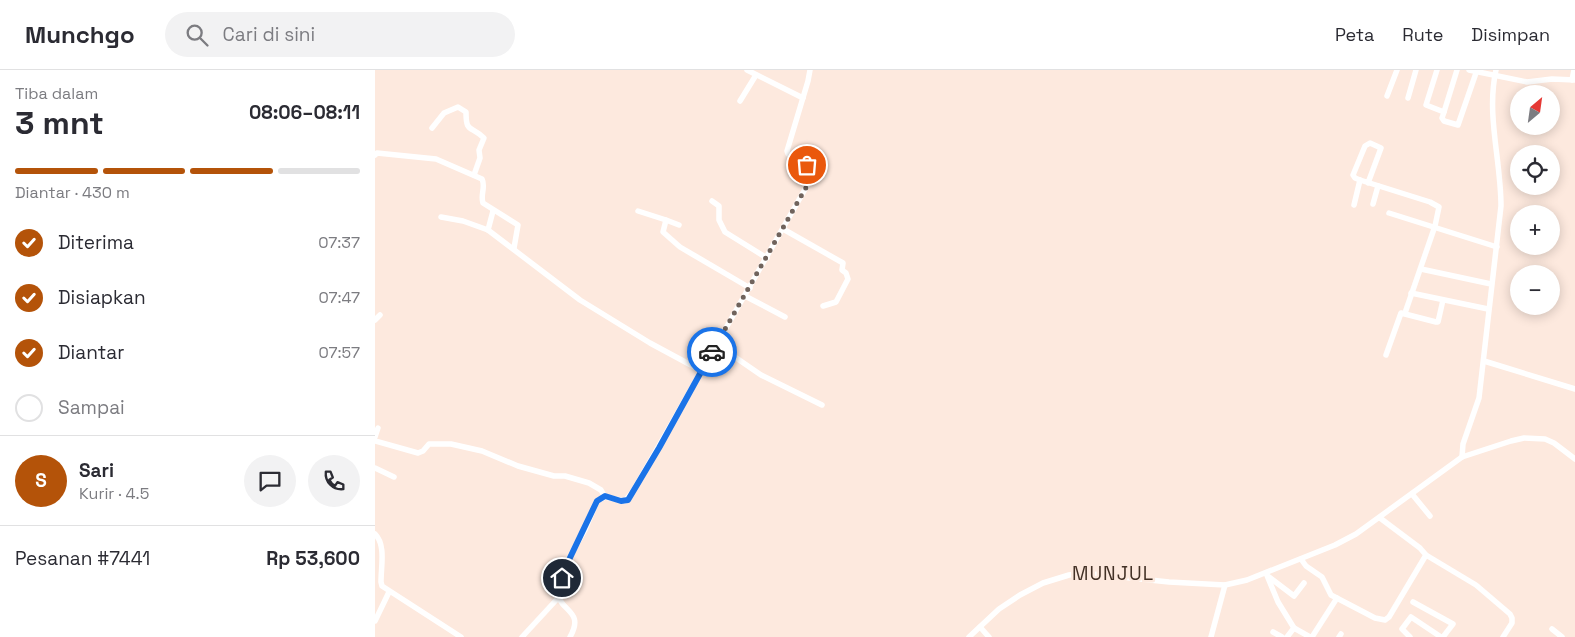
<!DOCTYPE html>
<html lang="id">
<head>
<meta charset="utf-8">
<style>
	:root { --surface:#fff; --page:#f2f2f3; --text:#2b2b33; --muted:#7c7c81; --line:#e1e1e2; --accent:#b45309 }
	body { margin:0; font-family:"Space Grotesk",sans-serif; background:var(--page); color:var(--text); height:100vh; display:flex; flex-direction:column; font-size:19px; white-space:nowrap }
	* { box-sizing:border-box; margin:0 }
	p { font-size:16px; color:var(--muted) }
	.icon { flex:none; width:28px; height:28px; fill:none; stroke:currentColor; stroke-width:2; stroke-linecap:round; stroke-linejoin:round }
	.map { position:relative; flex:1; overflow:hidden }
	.sheet { display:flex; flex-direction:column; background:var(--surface); width:375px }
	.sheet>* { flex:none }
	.needle { width:32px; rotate:29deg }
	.controls { position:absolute; left:1135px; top:15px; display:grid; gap:10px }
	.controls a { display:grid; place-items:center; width:50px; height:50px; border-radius:50%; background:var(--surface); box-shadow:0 2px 12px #0003; font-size:25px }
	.pin { position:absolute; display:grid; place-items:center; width:42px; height:42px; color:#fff; margin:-21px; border:2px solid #fff; border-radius:50%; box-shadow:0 1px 5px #0007 }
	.courier { position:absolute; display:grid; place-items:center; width:50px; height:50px; margin:-25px; border:4px solid #1a73e8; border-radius:50%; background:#fff; color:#222; box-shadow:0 1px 6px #0007 }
	.summary em { font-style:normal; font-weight:700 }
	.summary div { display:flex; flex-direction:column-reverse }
	.summary { display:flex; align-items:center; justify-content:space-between; height:85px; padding:0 15px }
	h1 { font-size:32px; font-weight:700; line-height:38px }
	.bar { display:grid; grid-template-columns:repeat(4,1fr); gap:8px 5px; align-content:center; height:60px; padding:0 15px }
	.bar i { height:6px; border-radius:4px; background:var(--line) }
	.bar .selected { background:var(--accent) }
	.bar p { grid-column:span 4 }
	.line { display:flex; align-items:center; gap:12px; padding:0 15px; border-top:1px solid var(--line) }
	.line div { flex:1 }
	.round { display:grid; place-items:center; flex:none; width:52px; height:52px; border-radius:26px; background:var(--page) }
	ol { padding:0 15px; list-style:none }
	li { display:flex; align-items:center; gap:15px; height:55px }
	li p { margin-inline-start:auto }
	li .icon { padding:5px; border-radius:50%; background:var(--accent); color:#fff; stroke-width:4 }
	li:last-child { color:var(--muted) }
	li i { width:28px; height:28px; border:2px solid var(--line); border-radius:50% }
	header { display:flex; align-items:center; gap:30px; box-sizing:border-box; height:70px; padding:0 25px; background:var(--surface); border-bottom:1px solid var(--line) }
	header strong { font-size:24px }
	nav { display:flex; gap:28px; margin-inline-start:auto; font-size:18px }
	.search { width:350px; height:45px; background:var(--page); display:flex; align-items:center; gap:12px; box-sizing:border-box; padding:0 18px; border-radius:28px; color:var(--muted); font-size:19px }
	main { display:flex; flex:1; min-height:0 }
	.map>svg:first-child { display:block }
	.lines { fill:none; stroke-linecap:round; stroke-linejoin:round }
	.minor { stroke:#fff; stroke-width:5.5 }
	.done { stroke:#70635c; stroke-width:5; stroke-dasharray:0 9 }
	.route { stroke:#1a73e8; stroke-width:6 }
	.labels { text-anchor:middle; stroke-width:5; stroke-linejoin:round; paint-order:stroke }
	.quarter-label { font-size:19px; letter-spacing:1px; fill:#433126; stroke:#fde9de }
</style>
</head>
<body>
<header>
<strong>Munchgo</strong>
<div class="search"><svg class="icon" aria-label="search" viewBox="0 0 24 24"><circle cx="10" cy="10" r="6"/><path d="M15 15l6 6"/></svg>Cari di sini</div>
<nav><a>Peta</a><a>Rute</a><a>Disimpan</a></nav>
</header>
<main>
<section class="sheet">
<div class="summary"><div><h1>3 mnt</h1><p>Tiba dalam</p></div><em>08:06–08:11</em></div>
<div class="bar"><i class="selected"></i><i class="selected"></i><i class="selected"></i><i></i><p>Diantar · 430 m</p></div>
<ol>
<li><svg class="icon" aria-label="check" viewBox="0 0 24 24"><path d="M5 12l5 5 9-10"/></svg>Diterima<p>07:37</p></li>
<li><svg class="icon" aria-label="check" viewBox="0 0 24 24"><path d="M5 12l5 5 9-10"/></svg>Disiapkan<p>07:47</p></li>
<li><svg class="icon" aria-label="check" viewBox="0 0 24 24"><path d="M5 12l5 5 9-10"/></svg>Diantar<p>07:57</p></li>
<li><i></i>Sampai</li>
</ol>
<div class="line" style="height:90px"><b class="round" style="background:var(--accent);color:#fff">S</b><div><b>Sari</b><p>Kurir · 4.5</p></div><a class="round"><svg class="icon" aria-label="chat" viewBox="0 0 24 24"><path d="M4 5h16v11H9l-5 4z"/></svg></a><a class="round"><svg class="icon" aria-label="phone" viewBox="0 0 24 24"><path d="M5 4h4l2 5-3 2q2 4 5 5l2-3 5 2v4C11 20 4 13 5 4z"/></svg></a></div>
<div class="line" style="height:65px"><div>Pesanan #7441</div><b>Rp 53,600</b></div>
</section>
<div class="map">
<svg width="1200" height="567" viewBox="0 0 1200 567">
	<rect width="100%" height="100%" fill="#fde9de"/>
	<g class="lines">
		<!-- minor -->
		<g class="minor">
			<path d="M372,0L428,28"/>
			<path d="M1062,0L1051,35L1069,42L1067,48L1069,51L1083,55L1102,0"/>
			<path d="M1094,0L1152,12L1177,9L1200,10"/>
			<path d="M1197,10L1199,0"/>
			<path d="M1012,26L1022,0"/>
			<path d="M1033,28L1041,0"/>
			<path d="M365,31L381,5"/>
			<path d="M1069,42L1082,0"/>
			<path d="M57,58L69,43L83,37L91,42C91,63 95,55 109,68L104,80L105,88L99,105"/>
			<path d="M0,85L2,83L61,89L107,109C111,117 105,125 108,133L143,155L139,178"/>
			<path d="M993,113L1006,78L995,73L990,76L978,105L980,108L985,110L1055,132L1064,137L1060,156L1030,243"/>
			<path d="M337,131L344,136V150L350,162L392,188"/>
			<path d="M998,134L1003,116"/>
			<path d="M979,135L985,110"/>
			<path d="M263,141L291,150L288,162L305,177L375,218"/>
			<path d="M1014,143L1122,177"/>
			<path d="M66,147L88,151L113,160L205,230L275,273L327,301"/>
			<path d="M291,150L304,155"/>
			<path d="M408,159L468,193L467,200L471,203L473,209L461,232L448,236"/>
			<path d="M113,160L118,141"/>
			<path d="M1046,199L1116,214"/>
			<path d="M1036,223L1113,239"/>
			<path d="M370,226L410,247"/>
			<path d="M0,250L5,245"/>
			<path d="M341,274L386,305L447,335"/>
			<path d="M1011,285L1026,243L1061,252H1063L1068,230"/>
			<path d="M1109,291L1200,319"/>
			<path d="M0,367L3,358"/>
			<path d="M0,371L43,383L48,381L54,374H76L107,381L143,396L179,406H190L214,413L226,420L230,427"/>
			<path d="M1087,387L1088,374L1104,328L1126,136C1126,90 1111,45 1121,0"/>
			<path d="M0,398L19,407"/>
			<path d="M1037,424L1055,446"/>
			<path d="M1005,448L1045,478L1051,485L1101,515L1135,544L1137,548V553L1128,567"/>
			<path d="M0,464C11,475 6,496 6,512L7,516L86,567"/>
			<path d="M926,489L931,496L947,507L956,525L1000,548L1010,550L1014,547L1051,485"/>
			<path d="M891,503L903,532L919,558L935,567"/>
			<path d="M894,507L919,526L929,513"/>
			<path d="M1038,532L1078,554L1068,567"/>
			<path d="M0,551L14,522"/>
			<path d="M605,557L614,567"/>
			<path d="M1177,559L1187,567"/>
			<path d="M898,562L907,567"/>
			<path d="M147,567L184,527"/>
			<path d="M195,567C211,539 182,542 183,520C183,504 202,474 210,460C214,450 218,441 222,431L230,427L250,431L258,421L433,114C440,95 429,92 413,84L412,81L433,11L435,0"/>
			<path d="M594,567L624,539L645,525L668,513L694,505L708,503L794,512L850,515L872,510L960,475L981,464L1087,387L1136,371L1149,368L1170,369L1179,373L1200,389"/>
			<path d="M836,567L850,515"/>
			<path d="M912,567L919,558"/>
			<path d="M937,567L962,528"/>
			<path d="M964,567L966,564"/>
			<path d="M1035,567L1027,559L1036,547L1066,567"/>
		</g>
	</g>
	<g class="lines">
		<!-- done -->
		<path class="done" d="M337,282L433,114L436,102L432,95"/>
		<!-- route -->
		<path class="route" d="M187,508L192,494L222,431L230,426L246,431L253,430L284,378L337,282"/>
	</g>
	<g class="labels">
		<!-- quarter labels -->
		<g class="quarter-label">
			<text x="738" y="510">MUNJUL</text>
		</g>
	</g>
</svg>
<div class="controls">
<a><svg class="needle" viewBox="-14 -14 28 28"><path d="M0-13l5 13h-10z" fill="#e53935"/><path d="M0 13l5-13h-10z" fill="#7c7c81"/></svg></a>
<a><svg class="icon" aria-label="locate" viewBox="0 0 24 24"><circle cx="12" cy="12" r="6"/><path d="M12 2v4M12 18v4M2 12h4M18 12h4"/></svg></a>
<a>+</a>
<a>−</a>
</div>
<div class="pin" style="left:432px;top:95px;background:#ea580c"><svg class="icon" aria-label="bag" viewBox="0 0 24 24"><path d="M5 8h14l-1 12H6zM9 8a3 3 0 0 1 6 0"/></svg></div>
<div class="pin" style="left:187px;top:508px;background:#1f2937"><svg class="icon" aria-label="home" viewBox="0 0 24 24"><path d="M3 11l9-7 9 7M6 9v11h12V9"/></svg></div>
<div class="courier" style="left:337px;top:282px"><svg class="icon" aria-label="car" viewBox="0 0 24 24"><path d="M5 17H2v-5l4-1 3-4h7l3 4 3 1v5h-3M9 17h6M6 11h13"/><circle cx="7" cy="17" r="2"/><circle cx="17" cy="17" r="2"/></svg></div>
</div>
</main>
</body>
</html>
